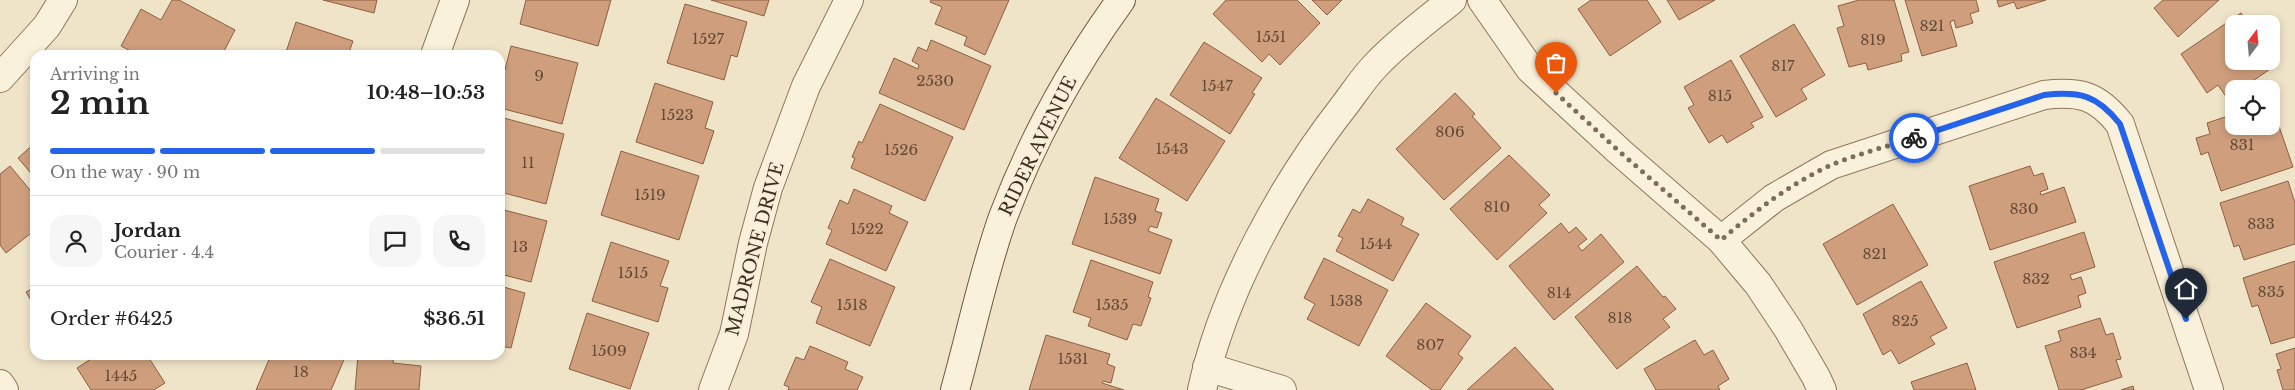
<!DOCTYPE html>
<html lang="en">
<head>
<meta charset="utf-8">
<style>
	:root { --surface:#fff; --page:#f6f6f6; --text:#222; --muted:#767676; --line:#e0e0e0; --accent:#2563eb }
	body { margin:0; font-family:"Libre Baskerville",serif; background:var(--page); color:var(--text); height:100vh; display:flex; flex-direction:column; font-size:19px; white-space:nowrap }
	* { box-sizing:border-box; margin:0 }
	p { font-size:16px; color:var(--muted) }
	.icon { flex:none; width:28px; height:28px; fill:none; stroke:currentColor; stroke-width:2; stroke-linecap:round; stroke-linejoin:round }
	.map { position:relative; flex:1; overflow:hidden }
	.side { position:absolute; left:30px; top:50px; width:475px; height:310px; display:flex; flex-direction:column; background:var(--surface); border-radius:15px; box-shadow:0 2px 8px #0003 }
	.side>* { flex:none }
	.needle { width:32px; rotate:16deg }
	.buttons { position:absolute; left:2225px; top:15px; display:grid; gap:10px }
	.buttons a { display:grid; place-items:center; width:55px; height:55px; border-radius:10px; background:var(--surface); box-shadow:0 2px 8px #0003; font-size:25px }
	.pin { position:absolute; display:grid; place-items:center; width:42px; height:42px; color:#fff; margin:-51px -21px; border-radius:50% 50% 50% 0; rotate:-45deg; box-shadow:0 0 5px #0007 }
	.pin .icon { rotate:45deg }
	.courier { position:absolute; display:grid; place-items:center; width:50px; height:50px; margin:-25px; border:4px solid #2563eb; border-radius:50%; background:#fff; color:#222; box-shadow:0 1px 6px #0007 }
	.head em { font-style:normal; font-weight:700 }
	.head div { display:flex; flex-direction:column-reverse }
	.head { display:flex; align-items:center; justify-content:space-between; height:85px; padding:0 20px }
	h1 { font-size:32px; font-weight:700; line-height:38px }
	.bar { display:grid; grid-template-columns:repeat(4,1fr); gap:8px 5px; align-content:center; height:60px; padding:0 20px }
	.bar i { height:6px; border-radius:4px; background:var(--line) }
	.bar .current { background:var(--accent) }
	.bar p { grid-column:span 4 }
	.line { display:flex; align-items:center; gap:12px; padding:0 20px; border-top:1px solid var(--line) }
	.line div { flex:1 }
	.round { display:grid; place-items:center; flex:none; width:52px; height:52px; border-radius:15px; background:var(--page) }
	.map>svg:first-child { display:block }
	.building { fill:#cf9f7d; stroke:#8d5f41 }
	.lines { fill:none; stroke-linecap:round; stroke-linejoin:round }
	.street-casing { stroke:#8d765c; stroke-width:30 }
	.secondary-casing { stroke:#6f573f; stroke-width:30 }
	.street { stroke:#faf1dc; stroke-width:28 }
	.secondary { stroke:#faf1dc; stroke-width:28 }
	.done { stroke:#7c6e5b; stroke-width:5; stroke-dasharray:0 9 }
	.route { stroke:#2563eb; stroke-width:6 }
	.labels { text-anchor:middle; stroke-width:4; stroke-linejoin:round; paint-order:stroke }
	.number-label { font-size:15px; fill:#624a37 }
	.street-label { font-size:18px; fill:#3d2e20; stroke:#f7eed8 }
</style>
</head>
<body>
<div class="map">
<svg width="2295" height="390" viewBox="0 0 2295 390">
	<rect width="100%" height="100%" fill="#f0e4c8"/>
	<!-- building -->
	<g class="building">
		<path d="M172,0H179L235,30L222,55H138L121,46L141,9L161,20Z"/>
		<path d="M323,0H377L374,13Z"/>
		<path d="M526,0H611L598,46L520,24Z"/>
		<path d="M711,0H769L764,16Z"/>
		<path d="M931,0H1009L985,55L964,45L967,37L935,24L942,7L930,2Z"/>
		<path d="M1226,0H1297L1320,23L1280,65L1269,54L1262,62L1213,14Z"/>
		<path d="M1312,0H1342L1327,15Z"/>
		<path d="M1591,0H1647L1661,22L1610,56L1578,9Z"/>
		<path d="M1667,0H1715L1679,20Z"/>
		<path d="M1859,0H1894L1909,52L1901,54L1902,61L1868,70L1866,63L1849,67L1837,28L1844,26L1838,6Z"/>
		<path d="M1905,0H1976L1979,11L1970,14L1973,23L1956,28L1954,20L1950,22L1957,46L1922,56Z"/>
		<path d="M1997,0H2046L2017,9L2014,2L1999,7Z"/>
		<path d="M2163,0H2219L2178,37L2154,8Z"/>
		<path d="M685,4L747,22L737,57L731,55L724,80L667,63Z"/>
		<path d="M2241,13L2248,24H2234V61H2271V57L2276,65L2241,89H2234V94L2227,98L2218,85L2207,93L2181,54Z"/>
		<path d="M296,22L353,41L348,55H285Z"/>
		<path d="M1794,24L1825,75L1801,89L1807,99L1776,117L1740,56Z"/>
		<path d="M931,40L991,66L964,130L879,93L894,58L918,69L919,65L912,61L918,47L927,51Z"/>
		<path d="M1204,42L1262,78L1252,93L1255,94L1230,134L1170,95Z"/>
		<path d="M511,46L578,63L562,124L500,108V89Z"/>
		<path d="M1731,60L1763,117L1751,123L1754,127L1727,143L1722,135L1709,143L1688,108L1694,105L1684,87Z"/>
		<path d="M655,83L713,102L705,128L714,131L703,164L636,142Z"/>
		<path d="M1455,93L1475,114L1472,116L1501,148L1444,200L1396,149Z"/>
		<path d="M1156,98L1225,141L1187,201L1119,158Z"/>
		<path d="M2271,103L2293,167L2221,191L2208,152L2201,155L2196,138L2210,134L2207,123L2234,114V126H2271Z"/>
		<path d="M880,104L953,137L925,201L851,168L855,158L852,157L859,141L862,143Z"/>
		<path d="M500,117L564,134L546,204L500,192Z"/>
		<path d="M35,143V178L18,158Z"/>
		<path d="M621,151L699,176L679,240L601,215Z"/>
		<path d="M1509,155L1550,195L1539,205L1547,213L1497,260L1450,209Z"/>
		<path d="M10,166L35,196V230L6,253L0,245V174Z"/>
		<path d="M2030,166L2034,176L2043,173L2048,189L2040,192L2041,195L2064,187L2076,222L1990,250L1969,186Z"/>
		<path d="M1095,177L1159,199L1155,211L1162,213L1157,228L1150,226L1148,231L1172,240L1160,274L1072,244Z"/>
		<path d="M2288,181L2295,203V244L2244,260L2239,245L2234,247L2220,203Z"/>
		<path d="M854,189L892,206L889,213L908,222L886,271L826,244L832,230L828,228L840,200L848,204Z"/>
		<path d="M1368,199L1404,218L1401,225L1419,234L1393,281L1336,251L1343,238L1338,236L1353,209L1360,213Z"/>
		<path d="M1893,204L1928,265L1857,305L1823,244Z"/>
		<path d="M500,209L547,221L531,282L500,274Z"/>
		<path d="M1561,223L1569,233L1576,227L1587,239L1578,246L1582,251L1601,234L1624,262L1554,320L1509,266Z"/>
		<path d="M2084,232L2095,267L2070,275L2072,280L2081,277L2086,293L2078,296L2081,307L2017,328L1994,262Z"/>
		<path d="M611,242L669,261L660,286L668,288L658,322L592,301Z"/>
		<path d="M1324,258L1388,290L1359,346L1307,319L1315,304L1304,298Z"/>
		<path d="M830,259L895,287L870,346L816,323L822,307L811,302Z"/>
		<path d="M1091,260L1153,282L1148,297L1151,298L1141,326L1133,324L1127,340L1088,326L1091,318L1073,312Z"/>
		<path d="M2295,261V337L2271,344L2258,305L2252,307L2243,278Z"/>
		<path d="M1637,266L1663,297L1665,296L1676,309L1663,319L1670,327L1617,369L1575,317Z"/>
		<path d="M1921,281L1947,328L1930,337L1935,344L1899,364L1891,350L1883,355L1863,314Z"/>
		<path d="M500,286L525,293L511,348L500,346Z"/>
		<path d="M35,287V307L26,292Z"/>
		<path d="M1426,303L1471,336L1458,354L1463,358L1440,390H1432L1386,356Z"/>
		<path d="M587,313L649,333L630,389L569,369Z"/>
		<path d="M2100,318L2106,335L2113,333L2121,359L2116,360L2122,377L2081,390H2059L2045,346L2061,341L2058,331Z"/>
		<path d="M1046,335L1110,354L1107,364L1115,367L1111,383L1103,381L1102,383L1124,390H1029Z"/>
		<path d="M1695,340L1704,355L1713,350L1729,379L1718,386L1720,390H1656L1644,369Z"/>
		<path d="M810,346L848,362L845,369L863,377L857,390H788L789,387L784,385L796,357L804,360Z"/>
		<path d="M1515,347L1554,390H1467Z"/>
		<path d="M2295,348V390H2283L2277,370L2281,369L2276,354Z"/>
		<path d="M97,355H147L165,383L154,390H91L77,368Z"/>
		<path d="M271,355H346L331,390H256Z"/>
		<path d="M358,355H394L393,363L421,366L419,390H355Z"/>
		<path d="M1967,363L1976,390H1914L1911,382Z"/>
		<path d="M2133,386L2134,390H2121Z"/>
	</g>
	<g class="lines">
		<!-- street casing -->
		<g class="street-casing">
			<g id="street">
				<path d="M1482,0L1530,69L1621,153L1721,240L1758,284L1788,329L1816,377L1822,390"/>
				<path d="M435,55L455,0"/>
				<path d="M0,78L47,26L63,0"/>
				<path d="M1721,240L1774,198L1831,165L2044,95C2080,91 2097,95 2120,124L2209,390"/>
				<path d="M1207,367L1282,390"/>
				<path d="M0,384L4,390"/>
				<path d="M713,390L734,334L753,243L768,188L806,86L849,0"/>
				<path d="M1202,390C1223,292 1283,184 1344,106C1354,93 1364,77 1377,64C1399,41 1426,21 1452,0"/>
			</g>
		</g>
		<!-- secondary casing -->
		<g class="secondary-casing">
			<path id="secondary" d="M955,390C971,333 983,273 1003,217C1032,140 1073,66 1121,0"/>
		</g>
		<!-- street -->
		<use href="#street" class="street"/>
		<!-- secondary -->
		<use href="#secondary" class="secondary"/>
	</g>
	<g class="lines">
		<!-- done -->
		<path class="done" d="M1556,93L1621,153L1721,240C1755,211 1789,185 1829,166C1856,154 1886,147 1914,138"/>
		<!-- route -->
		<path class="route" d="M1914,138L2044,95C2080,91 2097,95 2120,124L2186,319"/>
	</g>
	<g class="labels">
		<!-- number labels -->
		<g class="number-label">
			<text x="1932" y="31">821</text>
			<text x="1271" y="42">1551</text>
			<text x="708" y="44">1527</text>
			<text x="1873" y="45">819</text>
			<text x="1783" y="71">817</text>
			<text x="539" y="81">9</text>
			<text x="935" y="86">2530</text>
			<text x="1217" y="91">1547</text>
			<text x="1720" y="101">815</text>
			<text x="677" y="120">1523</text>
			<text x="1450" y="137">806</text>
			<text x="2242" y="150">831</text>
			<text x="1172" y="154">1543</text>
			<text x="901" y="155">1526</text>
			<text x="528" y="168">11</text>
			<text x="650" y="200">1519</text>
			<text x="1497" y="212">810</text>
			<text x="2024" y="214">830</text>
			<text x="1120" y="224">1539</text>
			<text x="2261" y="229">833</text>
			<text x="867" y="234">1522</text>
			<text x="1376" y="249">1544</text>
			<text x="520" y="252">13</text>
			<text x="1875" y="259">821</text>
			<text x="633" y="278">1515</text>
			<text x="2036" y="284">832</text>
			<text x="2271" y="297">835</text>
			<text x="1559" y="298">814</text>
			<text x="1346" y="306">1538</text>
			<text x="852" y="310">1518</text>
			<text x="1112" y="310">1535</text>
			<text x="1620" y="323">818</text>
			<text x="1905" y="326">825</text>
			<text x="1430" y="350">807</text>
			<text x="609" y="356">1509</text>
			<text x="2083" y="358">834</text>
			<text x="1073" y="364">1531</text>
			<text x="301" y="377">18</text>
			<text x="121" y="381">1445</text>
		</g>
		<!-- street labels -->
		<g class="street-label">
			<text transform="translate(1038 146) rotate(-64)" y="6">RIDER AVENUE</text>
			<text transform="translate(755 249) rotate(-75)" y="6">MADRONE DRIVE</text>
		</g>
	</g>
</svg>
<div class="buttons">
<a><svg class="needle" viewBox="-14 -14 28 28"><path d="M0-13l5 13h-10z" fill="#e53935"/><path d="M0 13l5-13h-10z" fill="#767676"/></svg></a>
<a><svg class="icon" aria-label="locate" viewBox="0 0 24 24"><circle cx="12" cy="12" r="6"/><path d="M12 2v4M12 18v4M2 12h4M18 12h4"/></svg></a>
</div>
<div class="pin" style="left:1556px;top:93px;background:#ea580c"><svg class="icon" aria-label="bag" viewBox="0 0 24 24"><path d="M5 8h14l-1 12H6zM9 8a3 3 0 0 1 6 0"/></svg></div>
<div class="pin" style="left:2186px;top:319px;background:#1f2937"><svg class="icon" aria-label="home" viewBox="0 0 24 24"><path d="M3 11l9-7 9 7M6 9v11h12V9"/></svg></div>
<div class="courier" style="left:1914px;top:138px"><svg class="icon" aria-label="bike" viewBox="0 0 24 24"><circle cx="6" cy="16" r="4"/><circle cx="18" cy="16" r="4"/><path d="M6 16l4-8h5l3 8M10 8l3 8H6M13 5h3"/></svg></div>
<section class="side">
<div class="head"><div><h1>2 min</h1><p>Arriving in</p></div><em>10:48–10:53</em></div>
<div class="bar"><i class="current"></i><i class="current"></i><i class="current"></i><i></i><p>On the way · 90 m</p></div>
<div class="line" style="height:90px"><a class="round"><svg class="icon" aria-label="person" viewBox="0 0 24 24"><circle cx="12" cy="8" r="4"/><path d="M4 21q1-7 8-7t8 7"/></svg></a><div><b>Jordan</b><p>Courier · 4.4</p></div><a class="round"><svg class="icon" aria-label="chat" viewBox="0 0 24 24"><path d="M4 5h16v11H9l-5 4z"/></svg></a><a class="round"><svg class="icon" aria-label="phone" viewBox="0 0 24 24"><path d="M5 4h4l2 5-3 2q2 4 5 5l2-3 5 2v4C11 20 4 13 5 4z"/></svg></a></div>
<div class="line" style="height:65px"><div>Order #6425</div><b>$36.51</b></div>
</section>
</div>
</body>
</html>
